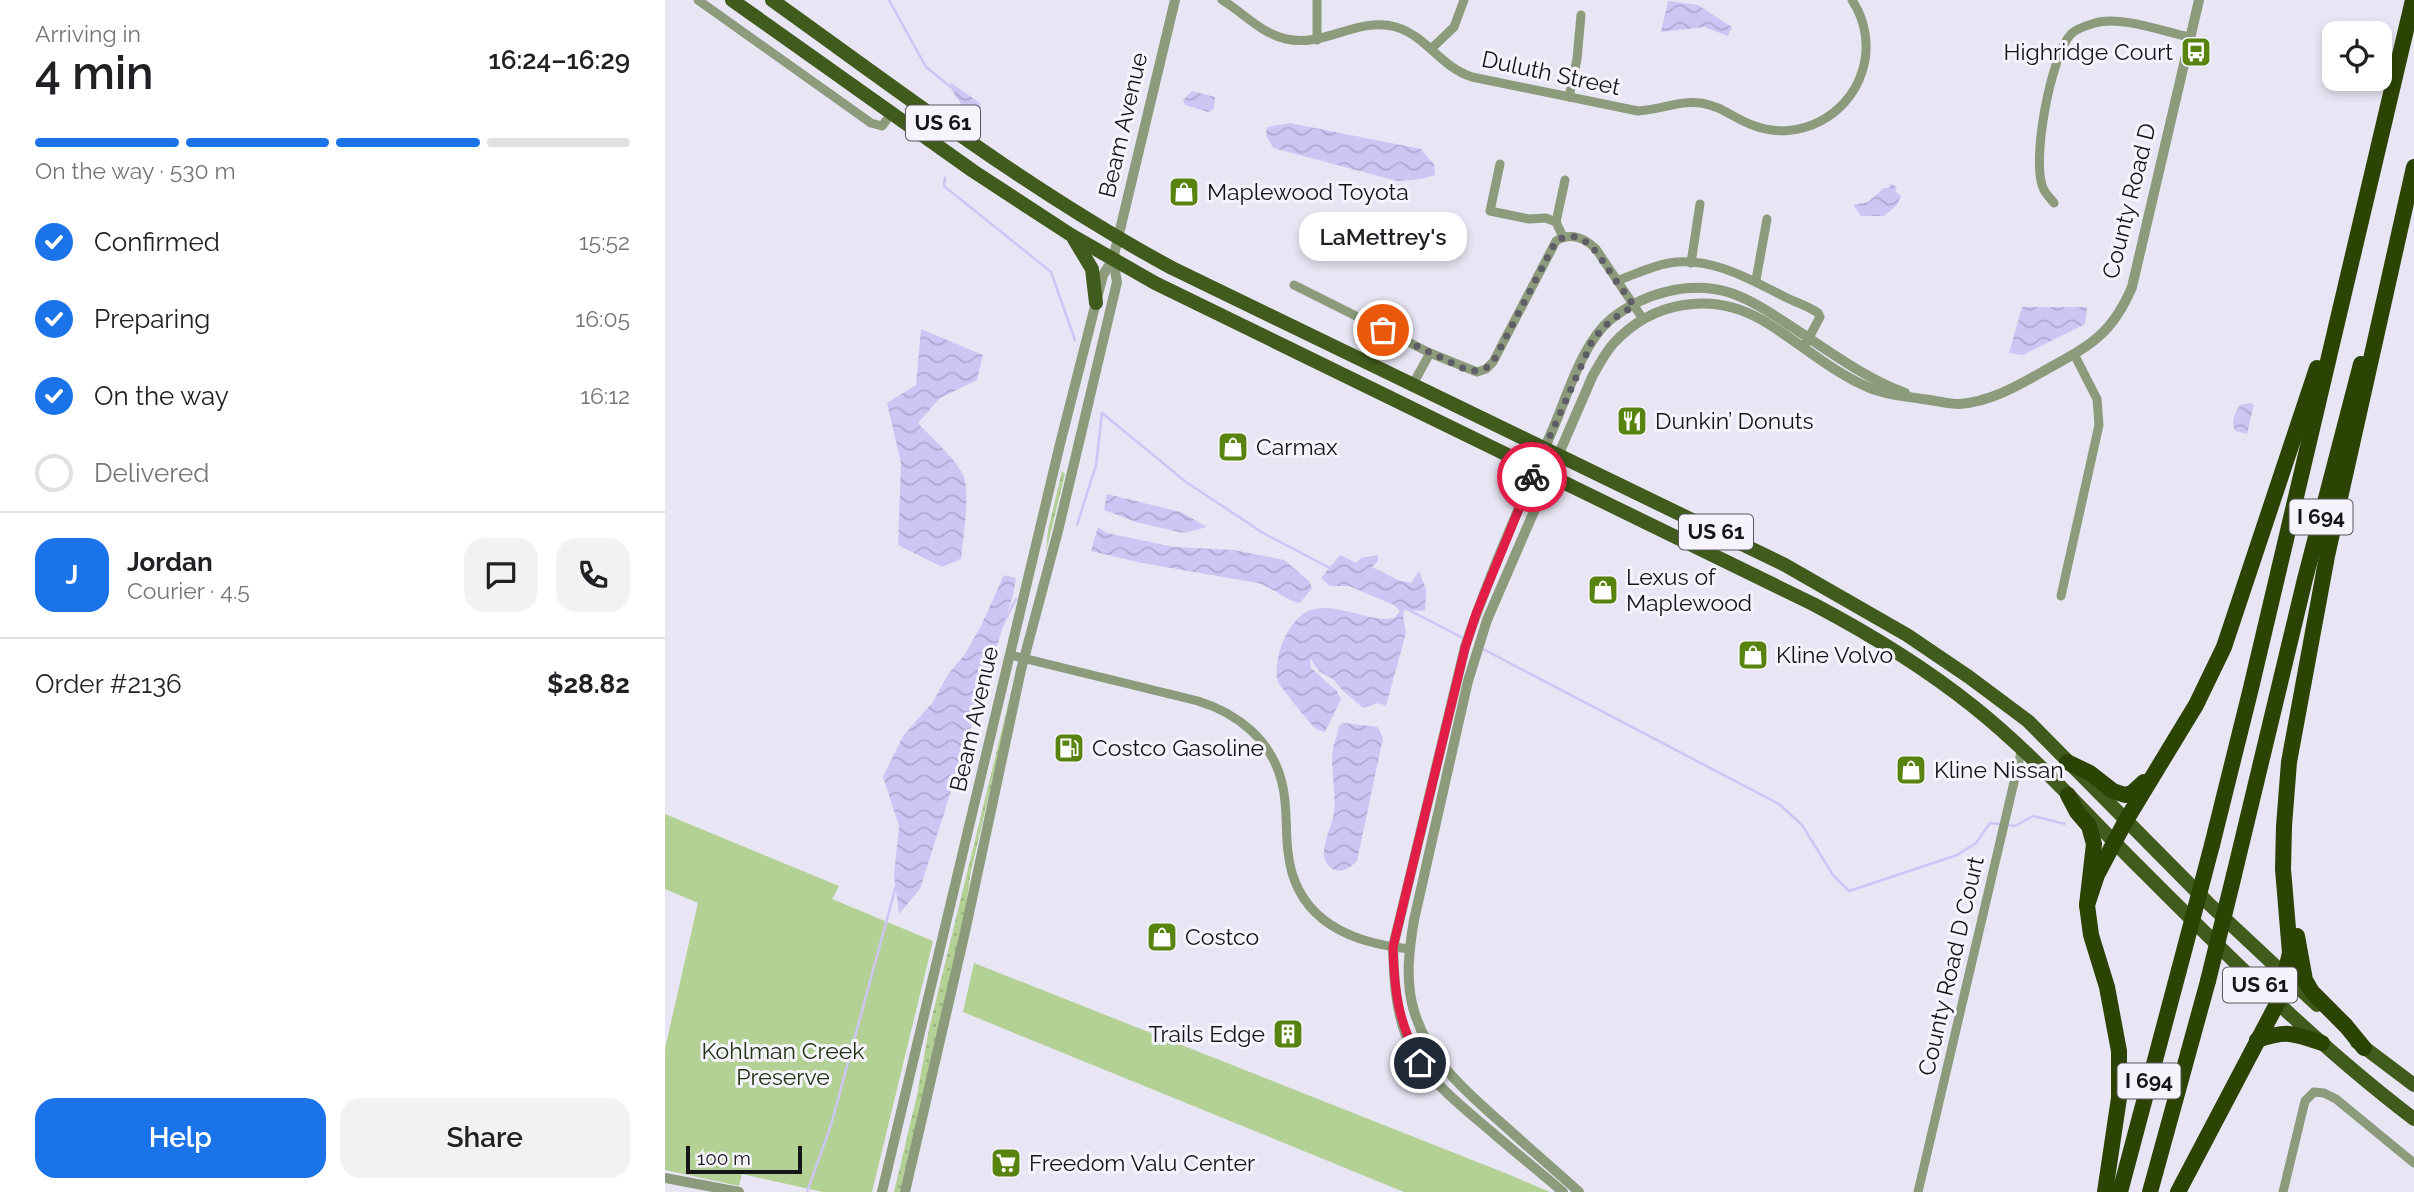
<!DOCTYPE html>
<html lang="en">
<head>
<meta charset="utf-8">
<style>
	:root { --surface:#fff; --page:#f2f2f2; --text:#202124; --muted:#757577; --line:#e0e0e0; --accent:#1a73e8 }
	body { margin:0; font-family:Raleway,sans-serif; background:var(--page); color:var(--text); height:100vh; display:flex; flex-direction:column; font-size:26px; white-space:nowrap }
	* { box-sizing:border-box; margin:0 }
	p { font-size:23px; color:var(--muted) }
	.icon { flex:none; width:38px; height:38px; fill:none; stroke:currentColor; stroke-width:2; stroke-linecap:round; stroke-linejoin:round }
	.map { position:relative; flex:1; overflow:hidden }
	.details { display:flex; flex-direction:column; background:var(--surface); width:665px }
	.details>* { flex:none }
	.buttons { position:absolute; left:1657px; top:21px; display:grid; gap:14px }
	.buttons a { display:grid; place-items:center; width:70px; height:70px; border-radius:14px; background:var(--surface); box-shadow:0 4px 10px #0003; font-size:35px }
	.scale { position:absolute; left:21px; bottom:18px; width:116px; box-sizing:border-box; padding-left:7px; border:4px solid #151419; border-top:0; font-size:19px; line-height:24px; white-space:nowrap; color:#151419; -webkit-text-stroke:5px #f5f4fd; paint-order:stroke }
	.pin { position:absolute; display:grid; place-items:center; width:60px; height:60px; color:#fff; margin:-30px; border:4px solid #fff; border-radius:50%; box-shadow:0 2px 7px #0007 }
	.courier { position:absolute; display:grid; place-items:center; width:70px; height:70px; margin:-35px; border:5px solid #e11d48; border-radius:50%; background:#fff; color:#222; box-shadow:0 2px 9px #0007 }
	.bubble { position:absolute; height:49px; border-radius:21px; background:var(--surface); box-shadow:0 4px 10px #0003; font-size:23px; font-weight:600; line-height:49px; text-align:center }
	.head em { font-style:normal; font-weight:600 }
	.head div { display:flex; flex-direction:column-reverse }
	.head { display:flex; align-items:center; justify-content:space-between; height:119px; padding:0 35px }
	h1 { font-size:46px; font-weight:600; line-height:52px }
	.bar { display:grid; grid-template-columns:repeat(4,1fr); gap:10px 7px; align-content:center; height:84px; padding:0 35px }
	.bar i { height:9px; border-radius:5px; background:var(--line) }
	.bar .active { background:var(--accent) }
	.bar p { grid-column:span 4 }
	.line { display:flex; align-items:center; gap:18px; padding:0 35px; border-top:2px solid var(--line) }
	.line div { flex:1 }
	.round { display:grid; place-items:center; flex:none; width:74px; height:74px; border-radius:21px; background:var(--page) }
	ol { padding:0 35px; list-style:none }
	li { display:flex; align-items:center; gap:21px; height:77px }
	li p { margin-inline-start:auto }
	li .icon { padding:7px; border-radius:50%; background:var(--accent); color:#fff; stroke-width:4 }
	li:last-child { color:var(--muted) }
	li i { width:38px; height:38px; border:4px solid var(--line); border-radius:50% }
	.action { display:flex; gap:14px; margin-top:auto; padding:14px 35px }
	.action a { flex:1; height:80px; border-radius:21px; background:var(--accent); color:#fff; font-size:28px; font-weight:600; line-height:80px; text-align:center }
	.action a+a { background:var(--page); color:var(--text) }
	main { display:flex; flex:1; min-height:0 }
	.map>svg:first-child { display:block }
	.grass { fill:url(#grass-dots) }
	.green { fill:#b3d194 }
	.water { fill:url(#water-waves) }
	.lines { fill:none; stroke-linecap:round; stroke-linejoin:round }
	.stream { stroke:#cec5f5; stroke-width:2.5 }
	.minor { stroke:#8b9b7b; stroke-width:9 }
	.tertiary { stroke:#8b9b7b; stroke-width:10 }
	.primary { stroke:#405b1c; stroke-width:14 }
	.motorway { stroke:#2b4303; stroke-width:16 }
	.motorway-bridge { stroke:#2b4303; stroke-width:16 }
	.done { stroke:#5f5e66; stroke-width:7; stroke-dasharray:0 12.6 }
	.route { stroke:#e11d48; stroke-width:9 }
	.labels { text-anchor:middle; stroke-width:6; stroke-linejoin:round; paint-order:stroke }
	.shield { fill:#f5f4fd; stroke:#58575d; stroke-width:2 }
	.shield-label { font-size:21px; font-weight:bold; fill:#151419 }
	.poi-label { font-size:23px; fill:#151419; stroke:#f5f4fd; text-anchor:start }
	.street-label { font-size:23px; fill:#151419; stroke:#f5f4fd }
	.park-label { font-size:23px; fill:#243312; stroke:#f5f4fd }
</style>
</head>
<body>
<main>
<section class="details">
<div class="head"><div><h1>4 min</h1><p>Arriving in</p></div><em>16:24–16:29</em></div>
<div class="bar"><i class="active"></i><i class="active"></i><i class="active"></i><i></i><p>On the way · 530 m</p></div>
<ol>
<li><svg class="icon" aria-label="check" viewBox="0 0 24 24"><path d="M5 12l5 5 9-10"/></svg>Confirmed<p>15:52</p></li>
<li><svg class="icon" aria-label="check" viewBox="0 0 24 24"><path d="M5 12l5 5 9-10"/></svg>Preparing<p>16:05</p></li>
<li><svg class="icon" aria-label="check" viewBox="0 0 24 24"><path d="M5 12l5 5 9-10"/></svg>On the way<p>16:12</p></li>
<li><i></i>Delivered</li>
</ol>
<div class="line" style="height:126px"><b class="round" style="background:var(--accent);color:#fff">J</b><div><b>Jordan</b><p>Courier · 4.5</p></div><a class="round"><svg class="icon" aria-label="chat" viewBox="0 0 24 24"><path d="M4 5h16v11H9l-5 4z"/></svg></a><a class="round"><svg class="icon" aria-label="phone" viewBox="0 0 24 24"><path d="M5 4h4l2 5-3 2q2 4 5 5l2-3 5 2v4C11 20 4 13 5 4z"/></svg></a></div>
<div class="line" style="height:91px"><div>Order #2136</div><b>$28.82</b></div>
<div class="action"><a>Help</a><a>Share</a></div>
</section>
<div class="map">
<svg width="1749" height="1192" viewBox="0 0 1749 1192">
	<defs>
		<pattern id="grass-dots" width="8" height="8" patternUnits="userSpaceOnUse" patternTransform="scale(1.75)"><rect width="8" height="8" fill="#b3d194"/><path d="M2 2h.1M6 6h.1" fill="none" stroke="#99b37f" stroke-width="1.8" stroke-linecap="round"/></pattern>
		<pattern id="water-waves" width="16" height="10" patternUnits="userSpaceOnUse" patternTransform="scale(1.75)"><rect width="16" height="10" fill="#cec5f5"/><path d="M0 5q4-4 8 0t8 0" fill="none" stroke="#b0a8d1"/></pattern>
	</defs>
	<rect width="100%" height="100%" fill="#e8e6f4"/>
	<!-- grass -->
	<g class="grass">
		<path d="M397,471L400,474L381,552L383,530Z"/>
		<path d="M348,684H350L306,871L299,919L235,1192H229L252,1095L264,1029Z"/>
	</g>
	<!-- green -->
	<g class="green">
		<path d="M0,814L174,886L167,899L268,941L207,1192H158L77,1174L74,1186L0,1170V1049L33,903L0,889Z"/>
		<path d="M309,963L840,1173L885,1192H739L298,1012Z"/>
	</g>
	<!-- water -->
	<g class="water">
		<path d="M1003,1L1033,5L1067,27L1063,36L1039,27L996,32Z"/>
		<path d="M285,82L315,103L316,108L308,126L301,121C299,99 288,100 285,82Z"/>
		<path d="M527,91L550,97L549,109L543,112L520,105L518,100Z"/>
		<path d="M625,123L756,149L769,164L770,175L756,179L732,181L608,148L601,135L602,127Z"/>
		<path d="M1226,184L1232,187L1230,191L1236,196L1232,205L1219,216H1196L1188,205L1203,202L1219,188H1224Z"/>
		<path d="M1357,307H1422L1420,324L1358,355L1344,353Z"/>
		<path d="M256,329L318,355L312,380L275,398L253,423C264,435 294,462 299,477C305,495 298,540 296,559L277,567L233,545L236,463L222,403L251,385Z"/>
		<path d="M1585,403L1589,405L1582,434L1570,431C1566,421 1569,414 1575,405Z"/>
		<path d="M442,494L516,512L542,527L518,533L471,522L439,510Z"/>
		<path d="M433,527L442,533L509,547L569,550L619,560L644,581L647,588L635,603C619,600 609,588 593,583L477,563L426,551Z"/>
		<path d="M675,555L691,563L696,558L713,555V561L707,567L733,580L746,583L754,571L761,589L760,611L739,610L738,616L741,633L721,706L712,703L698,708L677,690L669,680L654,671L645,658L646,668L672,691L676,699L660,732C657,731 653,730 650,728C646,725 614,685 613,682C607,660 622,621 643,611C672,600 700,623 729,618L735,611L729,605L684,586H665L656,578Z"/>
		<path d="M339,575L351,578L348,595L255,889L234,914L229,875L234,826L218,777L238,736L267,703L284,673L300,654L316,626Z"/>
		<path d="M679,723L713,727L718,738L692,861C684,868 678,874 668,869C648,858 667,829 669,813C671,795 667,777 667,758C667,748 672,736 674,726Z"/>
	</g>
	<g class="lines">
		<!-- stream -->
		<g class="stream">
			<path d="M224,0L261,67L287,88"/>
			<path d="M280,178L279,186L386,272L410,340"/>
			<path d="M437,413L521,482L598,533L665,568"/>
			<path d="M412,525L431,465L437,413"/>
			<path d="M742,609L798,638"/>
			<path d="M338,624L351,599"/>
			<path d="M816,648L1114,804L1137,825L1168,875L1184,891L1292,855L1311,843L1325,823L1350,826L1368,816L1400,824"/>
			<path d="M142,1192L166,1125L231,886"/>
		</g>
		<!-- minor -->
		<g class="minor">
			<path d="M33,0L206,123L217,126L227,113"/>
			<path d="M557,0C579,13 595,33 621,39C660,48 692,16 731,27C763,37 774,66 807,77L973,111C995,110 1015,100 1036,103C1057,106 1071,120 1090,126C1134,142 1183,116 1197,72C1205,48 1201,21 1187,0"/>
			<path d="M652,40V0"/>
			<path d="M766,49L789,27L799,0"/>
			<path d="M904,97L912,59L916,15"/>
			<path d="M835,164L825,211L864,219L881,218L891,222L898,237"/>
			<path d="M1389,203C1386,199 1381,194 1379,190C1365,164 1386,55 1406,34C1411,29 1423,25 1430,23C1454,15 1500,32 1525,37"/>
			<path d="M891,222L900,180"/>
			<path d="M1026,263L1035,204"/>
			<path d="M1091,280L1102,219"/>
			<path d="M952,281C968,275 987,266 1004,263C1045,256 1083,278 1118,296C1129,302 1142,305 1153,313L1155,317L1141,343"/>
			<path d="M629,285L765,353L812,372L821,369L828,362L891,241C906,232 920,238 931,249L978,319"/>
			<path d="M748,384L765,353"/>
			<path d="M1396,596L1434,425L1432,399L1409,354"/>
			<path d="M345,655L533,701C572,713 607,740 617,783C623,806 620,829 623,852C630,919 684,943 745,949"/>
			<path d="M1253,1192L1357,748"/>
			<path d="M1618,1192L1640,1101L1649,1092L1659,1093L1671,1099L1749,1163"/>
		</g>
		<!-- tertiary -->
		<g class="tertiary">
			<path d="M0,1178L74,1192"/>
			<path d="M217,1192L395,444L438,275L448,259L510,0"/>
			<path d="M240,1192L300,932L356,670L393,531L452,282L448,259"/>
			<path d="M898,1192C875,1172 851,1153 828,1133C794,1104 756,1076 740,1033C730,1005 729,976 728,947L800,647C824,574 857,502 887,431C902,397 917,343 946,319C979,293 1024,280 1066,293C1086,300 1104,312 1121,323C1160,348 1197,377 1240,393"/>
			<path d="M914,1192C890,1170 865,1149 841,1127C804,1094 764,1062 749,1011C740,981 744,950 749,920L803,681L822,620L928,375C934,365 940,353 948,344C987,301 1047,291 1097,320C1133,341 1166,372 1205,388C1222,395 1239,396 1257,399C1269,400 1282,404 1294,404C1324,402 1351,387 1377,372C1422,347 1446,337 1467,287L1534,0"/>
		</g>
		<!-- primary -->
		<g class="primary">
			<path d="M67,0L308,171L406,235L490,283L1148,604C1205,634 1259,667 1309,707C1364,751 1412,804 1461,854C1553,946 1645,1040 1749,1119"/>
			<path d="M107,0C237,93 366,192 507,268L1120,565L1242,635L1304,677L1363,721L1542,902L1652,1005"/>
			<path d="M409,239L427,269L431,303"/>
			<path d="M1692,1042L1749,1085"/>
		</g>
		<!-- motorway -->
		<g class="motorway">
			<path d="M1402,762L1425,773L1448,791L1460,795L1467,793L1479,782"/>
			<path d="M1403,795L1412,812L1424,826L1429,844L1422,905L1426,935L1442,987L1454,1051V1098L1440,1192"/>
			<path d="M1547,845L1586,688L1748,0"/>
			<path d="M1569,875L1640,579L1696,364"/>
			<path d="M1422,905L1432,875L1460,822L1531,705L1559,647L1652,368"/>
			<path d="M1632,936L1640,980L1647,992L1681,1026L1699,1048"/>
			<path d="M1592,1040C1622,1030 1628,1033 1657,1043"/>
			<path d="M1455,1192L1514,970"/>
			<path d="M1485,1192L1543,981"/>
			<path d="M1513,1192L1613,1002L1625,953L1618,869L1619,826L1624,762L1662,556L1749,167"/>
		</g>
		<!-- motorway-bridge -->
		<g class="motorway-bridge">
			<path d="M1514,970L1547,845"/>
			<path d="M1543,981L1569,875"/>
		</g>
	</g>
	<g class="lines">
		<!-- done -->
		<path class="done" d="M718,330L802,370C813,372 820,371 828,362L891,241C916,226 931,251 943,269C951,281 960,293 969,306L946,320L928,339L867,477"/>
		<!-- route -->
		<path class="route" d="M755,1063C734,1022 729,994 728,947L800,648L811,614L867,477"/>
	</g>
	<!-- icons -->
	<defs>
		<g id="bus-square" transform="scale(1.575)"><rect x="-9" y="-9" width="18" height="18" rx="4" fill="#58830e" stroke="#f5f4fd"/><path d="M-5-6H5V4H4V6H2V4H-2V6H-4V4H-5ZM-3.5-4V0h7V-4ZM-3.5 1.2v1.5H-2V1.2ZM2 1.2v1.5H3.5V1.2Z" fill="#fff"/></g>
		<g id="shop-square" transform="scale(1.575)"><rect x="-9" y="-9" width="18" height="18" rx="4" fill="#58830e" stroke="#f5f4fd"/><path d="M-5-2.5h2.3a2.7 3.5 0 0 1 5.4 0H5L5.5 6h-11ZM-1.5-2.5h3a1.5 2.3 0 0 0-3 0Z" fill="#fff"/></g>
		<g id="restaurant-square" transform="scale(1.575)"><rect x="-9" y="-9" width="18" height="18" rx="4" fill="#58830e" stroke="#f5f4fd"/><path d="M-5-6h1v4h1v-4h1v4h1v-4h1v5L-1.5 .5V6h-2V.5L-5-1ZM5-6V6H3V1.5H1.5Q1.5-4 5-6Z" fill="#fff"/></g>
		<g id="fuel-square" transform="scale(1.575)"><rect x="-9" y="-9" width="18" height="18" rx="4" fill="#58830e" stroke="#f5f4fd"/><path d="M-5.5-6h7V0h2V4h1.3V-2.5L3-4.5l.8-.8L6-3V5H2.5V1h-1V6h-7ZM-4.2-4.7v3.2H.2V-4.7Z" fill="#fff"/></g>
		<g id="building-square" transform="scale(1.575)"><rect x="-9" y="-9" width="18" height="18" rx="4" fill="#58830e" stroke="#f5f4fd"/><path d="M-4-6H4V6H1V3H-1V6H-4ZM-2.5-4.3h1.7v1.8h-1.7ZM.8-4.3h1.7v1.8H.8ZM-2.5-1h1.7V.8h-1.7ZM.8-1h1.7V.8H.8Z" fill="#fff"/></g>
		<g id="supermarket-square" transform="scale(1.575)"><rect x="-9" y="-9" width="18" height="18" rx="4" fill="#58830e" stroke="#f5f4fd"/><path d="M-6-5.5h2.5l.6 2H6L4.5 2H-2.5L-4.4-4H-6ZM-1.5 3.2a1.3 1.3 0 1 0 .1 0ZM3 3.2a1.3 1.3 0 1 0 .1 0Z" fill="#fff"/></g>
	</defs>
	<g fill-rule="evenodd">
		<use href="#bus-square" x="1531" y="52"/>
		<use href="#shop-square" x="519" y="192"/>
		<use href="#restaurant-square" x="967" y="421"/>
		<use href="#shop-square" x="568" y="447"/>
		<use href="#shop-square" x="938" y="590"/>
		<use href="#shop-square" x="1088" y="655"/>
		<use href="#fuel-square" x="404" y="748"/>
		<use href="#shop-square" x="1246" y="770"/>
		<use href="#shop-square" x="497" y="937"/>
		<use href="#building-square" x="623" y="1034"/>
		<use href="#supermarket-square" x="341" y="1163"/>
	</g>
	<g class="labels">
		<!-- shield labels -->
		<g class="shield">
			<rect x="241" y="105.5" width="74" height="35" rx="5"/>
			<rect x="1624.5" y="499.5" width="63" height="35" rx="5"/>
			<rect x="1014" y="514.5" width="74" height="35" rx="5"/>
			<rect x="1558" y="967.5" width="74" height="35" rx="5"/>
			<rect x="1452.5" y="1063.5" width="63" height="35" rx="5"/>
		</g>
		<g class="shield-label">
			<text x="278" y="130">US 61</text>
			<text x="1656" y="524">I 694</text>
			<text x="1051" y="539">US 61</text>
			<text x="1595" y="992">US 61</text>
			<text x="1484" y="1088">I 694</text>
		</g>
		<!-- poi labels -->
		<g class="poi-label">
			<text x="1508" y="60" text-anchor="end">Highridge Court</text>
			<text x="542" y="200">Maplewood Toyota</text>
			<text x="990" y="429">Dunkin’ Donuts</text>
			<text x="591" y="455">Carmax</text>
			<text x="961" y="585">Lexus of<tspan x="961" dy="26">Maplewood</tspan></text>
			<text x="1111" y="663">Kline Volvo</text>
			<text x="427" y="756">Costco Gasoline</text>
			<text x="1269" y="778">Kline Nissan</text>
			<text x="520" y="945">Costco</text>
			<text x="600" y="1042" text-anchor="end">Trails Edge</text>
			<text x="364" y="1171">Freedom Valu Center</text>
		</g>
		<!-- street labels -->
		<g class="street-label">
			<text transform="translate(886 73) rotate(12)" y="8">Duluth Street</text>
			<text transform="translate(458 125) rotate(-77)" y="8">Beam Avenue</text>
			<text transform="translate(1464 201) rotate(-76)" y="8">County Road D</text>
			<text transform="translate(309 719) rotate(-77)" y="8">Beam Avenue</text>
			<text transform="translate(1286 966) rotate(-77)" y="8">County Road D Court</text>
		</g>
		<!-- park labels -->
		<g class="park-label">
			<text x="118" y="1059">Kohlman Creek<tspan x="118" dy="26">Preserve</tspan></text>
		</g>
	</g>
</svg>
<div class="buttons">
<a><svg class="icon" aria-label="locate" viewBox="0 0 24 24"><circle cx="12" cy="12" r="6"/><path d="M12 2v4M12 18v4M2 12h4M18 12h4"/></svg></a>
</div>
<div class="scale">100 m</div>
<div class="pin" style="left:718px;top:330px;background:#ea580c"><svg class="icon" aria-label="bag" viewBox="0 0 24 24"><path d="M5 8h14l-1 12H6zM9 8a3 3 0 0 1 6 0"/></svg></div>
<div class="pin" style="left:755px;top:1063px;background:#1f2937"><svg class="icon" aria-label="home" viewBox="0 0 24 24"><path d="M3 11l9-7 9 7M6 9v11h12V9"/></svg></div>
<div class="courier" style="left:867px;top:477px"><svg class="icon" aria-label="bike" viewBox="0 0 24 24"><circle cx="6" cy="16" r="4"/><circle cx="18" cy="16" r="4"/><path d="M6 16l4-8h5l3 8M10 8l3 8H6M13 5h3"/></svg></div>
<div class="bubble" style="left:634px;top:212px;width:168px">LaMettrey's</div>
</div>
</main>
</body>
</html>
